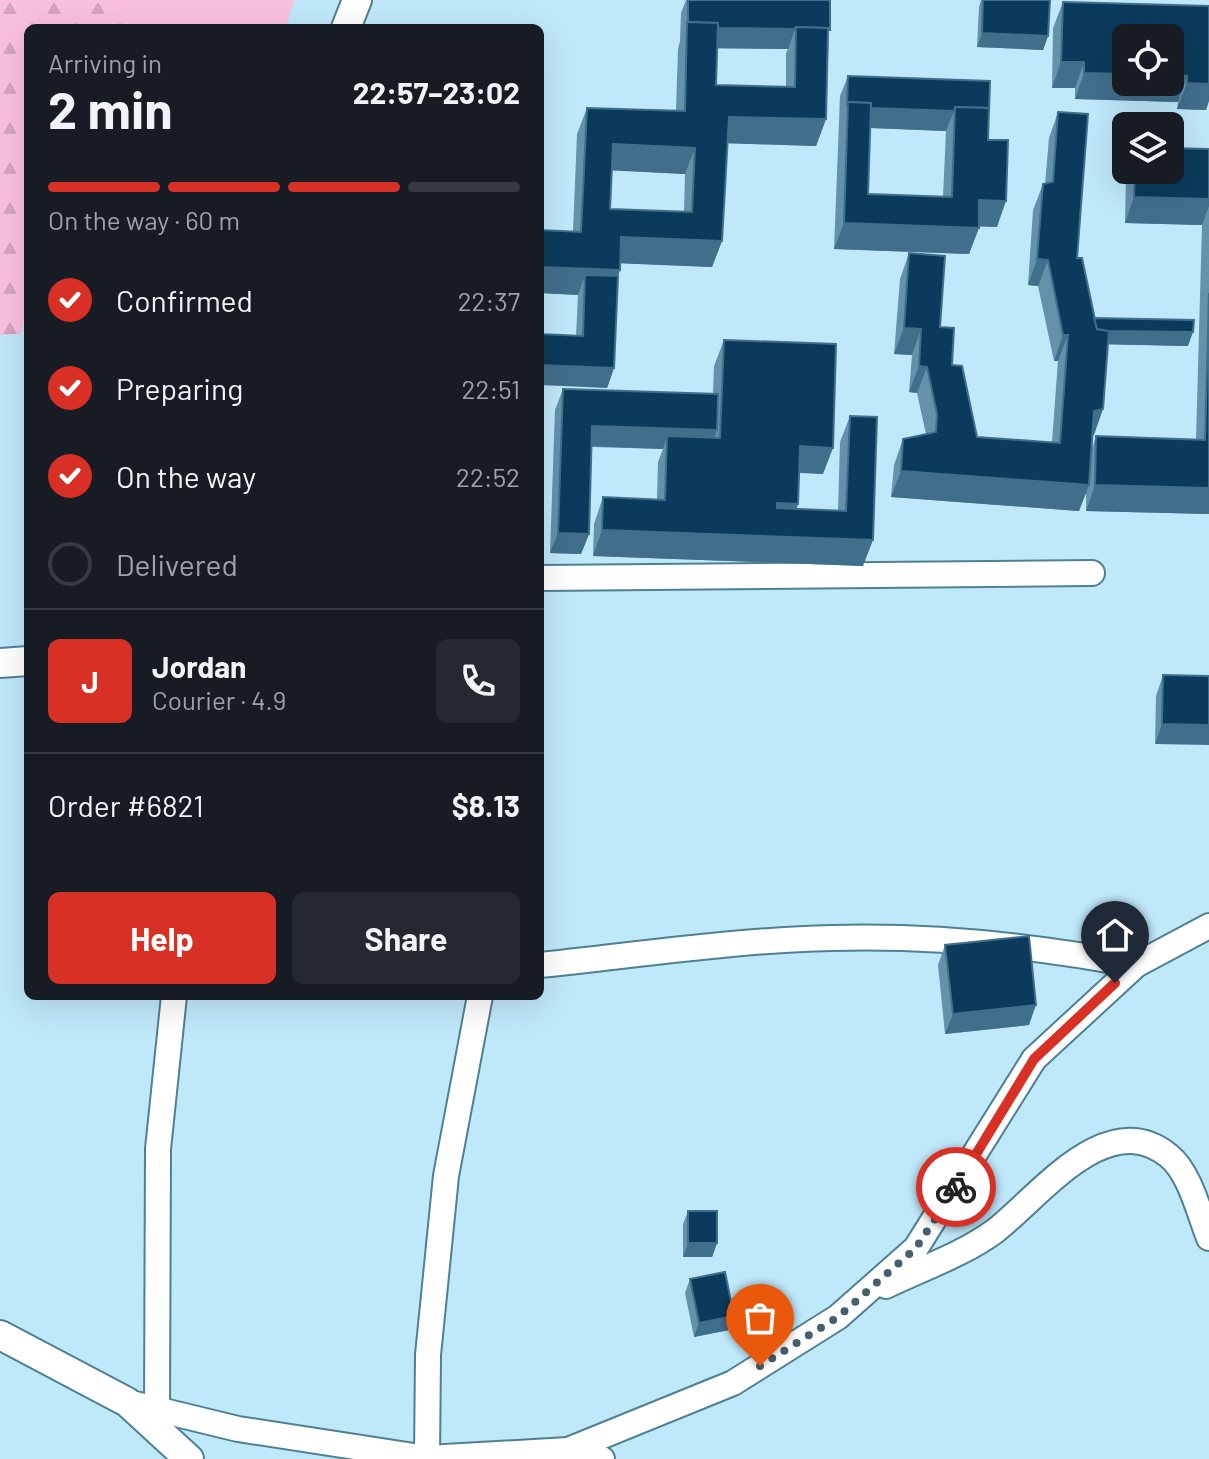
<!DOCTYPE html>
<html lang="en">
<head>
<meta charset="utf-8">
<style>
	:root { --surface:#171b24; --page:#242831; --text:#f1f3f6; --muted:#9ea1a6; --line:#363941; --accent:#d93025 }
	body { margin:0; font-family:Barlow,sans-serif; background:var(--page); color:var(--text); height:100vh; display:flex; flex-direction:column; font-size:30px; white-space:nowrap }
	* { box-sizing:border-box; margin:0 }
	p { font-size:26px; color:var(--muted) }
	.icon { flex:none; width:44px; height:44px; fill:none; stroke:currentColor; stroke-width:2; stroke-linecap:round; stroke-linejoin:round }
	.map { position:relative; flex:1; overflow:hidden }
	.drawer { position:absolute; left:24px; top:24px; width:520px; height:976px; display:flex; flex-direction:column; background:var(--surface); border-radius:12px; box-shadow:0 8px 32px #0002 }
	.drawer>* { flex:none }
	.buttons { position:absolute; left:1112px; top:24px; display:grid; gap:16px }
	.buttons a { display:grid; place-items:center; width:72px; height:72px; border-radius:12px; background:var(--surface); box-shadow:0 8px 32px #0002; font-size:40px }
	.pin { position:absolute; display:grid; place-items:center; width:68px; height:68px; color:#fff; margin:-82px -34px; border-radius:50% 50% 50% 0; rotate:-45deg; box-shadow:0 0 8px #0007 }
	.pin .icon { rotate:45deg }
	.courier { position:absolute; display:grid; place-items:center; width:80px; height:80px; margin:-40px; border:6px solid #d93025; border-radius:50%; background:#fff; color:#222; box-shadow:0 2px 10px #0007 }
	.overview em { font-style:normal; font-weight:700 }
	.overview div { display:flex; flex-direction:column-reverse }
	.overview { display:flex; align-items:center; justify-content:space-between; height:136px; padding:0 24px }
	h1 { font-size:52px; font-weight:700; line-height:60px }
	.bar { display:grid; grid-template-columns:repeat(4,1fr); gap:12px 8px; align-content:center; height:96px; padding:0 24px }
	.bar i { height:10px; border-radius:6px; background:var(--line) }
	.bar .active { background:var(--accent) }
	.bar p { grid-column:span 4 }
	.line { display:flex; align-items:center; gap:20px; padding:0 24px; border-top:2px solid var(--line) }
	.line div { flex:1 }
	.round { display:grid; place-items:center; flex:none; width:84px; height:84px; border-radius:12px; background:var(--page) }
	ol { padding:0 24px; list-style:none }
	li { display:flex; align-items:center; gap:24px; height:88px }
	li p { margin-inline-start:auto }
	li .icon { padding:8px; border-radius:50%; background:var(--accent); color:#fff; stroke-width:4 }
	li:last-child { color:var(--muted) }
	li i { width:44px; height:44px; border:4px solid var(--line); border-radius:50% }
	.cta { display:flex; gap:16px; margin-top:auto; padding:16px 24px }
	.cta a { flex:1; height:92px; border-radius:12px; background:var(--accent); color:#fff; font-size:32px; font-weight:700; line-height:92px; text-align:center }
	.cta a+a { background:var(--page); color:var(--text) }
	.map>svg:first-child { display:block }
	.forest { fill:url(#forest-firs) }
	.park { fill:#f9c0de }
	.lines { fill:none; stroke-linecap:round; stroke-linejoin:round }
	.minor-casing { stroke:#4e8094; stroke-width:28 }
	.tertiary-casing { stroke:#4e8094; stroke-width:32 }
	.minor { stroke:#fff; stroke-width:24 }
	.tertiary { stroke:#fff; stroke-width:28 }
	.wall { fill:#6591ab; fill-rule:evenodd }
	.shaded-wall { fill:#416e8b }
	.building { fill:#0b3a5c; stroke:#416e8b; stroke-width:2; fill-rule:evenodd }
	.done { stroke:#45606c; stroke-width:8; stroke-dasharray:0 14.4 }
	.route { stroke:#d93025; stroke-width:10 }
</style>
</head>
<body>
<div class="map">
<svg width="1209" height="1459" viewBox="0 0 1209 1459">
	<defs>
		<pattern id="forest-firs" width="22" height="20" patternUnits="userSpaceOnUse" patternTransform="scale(2)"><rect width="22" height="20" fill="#f9c0de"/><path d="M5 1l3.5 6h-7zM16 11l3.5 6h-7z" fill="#d4a4be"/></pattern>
	</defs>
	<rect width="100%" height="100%" fill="#bfe8fa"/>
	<!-- forest -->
	<path class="forest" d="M0,0H92L158,28H28V297L21,334L0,335Z"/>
	<!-- park -->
	<path class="park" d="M92,0H294L286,28H158Z"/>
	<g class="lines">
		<!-- minor casing -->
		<g class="minor-casing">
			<g id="minor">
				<path d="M540,578L1092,573"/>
				<path d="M540,965C637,955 735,940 832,938C934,935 1036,946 1136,965"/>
				<path d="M886,1286C921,1269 964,1254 995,1231C1039,1197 1107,1105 1169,1156C1190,1173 1199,1213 1209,1238"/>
				<path d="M127,1402L238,1429L427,1458L568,1450L602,1459"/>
				<path d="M157,1409L158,1149L174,996"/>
				<path d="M568,1450L733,1383L838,1317L916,1248L1034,1059L1136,965L1209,926"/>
				<path d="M427,1458L428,1355L446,1176L480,996"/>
			</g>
		</g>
		<!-- tertiary casing -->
		<g class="tertiary-casing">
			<g id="tertiary">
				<path d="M346,28L357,0"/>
				<path d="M0,663L28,661"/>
				<path d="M0,1335L127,1402L189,1459"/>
			</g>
		</g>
		<!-- minor -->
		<use href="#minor" class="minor"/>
		<!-- tertiary -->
		<use href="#tertiary" class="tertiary"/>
	</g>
	<!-- wall -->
	<g class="wall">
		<path d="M686,0H830L826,119L816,146L727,143L722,241L712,267L620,263V270L618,276L614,368L607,388L576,336L578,295L540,293V230L573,231L577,134L587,108L676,110L678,49L680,41L681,13ZM717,48L788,49L786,53V87L716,85ZM612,170L685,174L684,212L610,209Z"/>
		<path d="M981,0H1050L1048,36L1043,50L977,47L979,7Z"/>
		<path d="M1063,2L1209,6L1206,110L1177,109L1178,102L1075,99V88H1052L1053,28Z"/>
		<path d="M848,76L990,81L988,140L997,227L979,226L969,254L834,249L840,96ZM870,128L946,131L943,197L868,194Z"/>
		<path d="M1058,112L1077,258L1094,318L1188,346L1108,344L1093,435L1092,449L1096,436L1196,439L1202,225L1125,223L1126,173L1127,170H1170L1209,149V514L1086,511V493L1079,511L891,497L894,465L903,439L926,434L917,393L909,392L912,355L894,354L900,279L909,253L940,327L977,437L1052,442L1058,361H1054L1038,286L1028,285L1033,210L1043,184H1045L1049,138Z"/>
		<path d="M724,340L823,474L799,473L798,504L796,509L838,511L840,442L850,416L863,566L593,556L594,524L603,497L657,499L658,462L663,449L592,447L589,534L581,554L550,553L555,410L563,389L713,394L714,366Z"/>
		<path d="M1163,675L1209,676L1155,744L1156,696Z"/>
		<path d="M945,945L1029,1025L945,1034L938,965Z"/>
		<path d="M688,1211L717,1243L712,1257H683V1224Z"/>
		<path d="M690,1279L734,1316L729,1330L694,1337L685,1293Z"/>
	</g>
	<!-- shaded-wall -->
	<g class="shaded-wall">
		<path d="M688,28L795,29L788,49L686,48Z"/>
		<path d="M982,33L1048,36L1043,50L977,47Z"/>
		<path d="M1061,62H1084L1075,88H1052Z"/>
		<path d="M1084,73L1126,74V82H1170V75L1187,76L1178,102L1075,99Z"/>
		<path d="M1187,83L1209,84V101L1206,110L1177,109Z"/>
		<path d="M848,107L954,111L946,131L847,127Z"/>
		<path d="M729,117L826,119L816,146L719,143Z"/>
		<path d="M613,144L695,148L685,174L603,170Z"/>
		<path d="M1134,197L1209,199V206L1202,225L1125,223Z"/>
		<path d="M979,200L1006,201L997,227L970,226Z"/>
		<path d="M844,223L979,228L969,254L834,249Z"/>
		<path d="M621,237L722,241L712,267L612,263Z"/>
		<path d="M1037,259L1048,260L1038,286L1028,285Z"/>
		<path d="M540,267L620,270L611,296L585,275L578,295L540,293Z"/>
		<path d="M904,328L921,329L912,355L894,354Z"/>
		<path d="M1093,331L1193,332L1188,346L1089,344Z"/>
		<path d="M1063,335H1068L1058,361H1054Z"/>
		<path d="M540,365L614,368L607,388L540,385Z"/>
		<path d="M919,366L927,367L917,393L909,392Z"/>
		<path d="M1103,409L1094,435L1085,437L1094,411Z"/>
		<path d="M592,426L717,430L710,450L667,436L663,449L585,446Z"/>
		<path d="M800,446L833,448L823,474L791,472Z"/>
		<path d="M901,471L1089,485L1079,511L891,497Z"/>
		<path d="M1095,485L1209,488V514L1086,511Z"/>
		<path d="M777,503L798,504L788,530H767Z"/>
		<path d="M602,530L873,540L863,566L593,556Z"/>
		<path d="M558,533L589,534L581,554L550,553Z"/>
		<path d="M1162,724L1209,725V745L1155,744Z"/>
		<path d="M1036,1005L1029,1025L945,1034L953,1014Z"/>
		<path d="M688,1243H717L712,1257H683Z"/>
		<path d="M734,1316L729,1330L694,1337L699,1323Z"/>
	</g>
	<!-- building -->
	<g class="building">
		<path d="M688,0H830V30H828V28L796,27L795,29L718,28V23L688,22Z"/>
		<path d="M983,0H1050L1048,36L982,33Z"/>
		<path d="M1063,2L1209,6V84L1187,83V76L1170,75V38H1126V74L1084,73V62H1061Z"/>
		<path d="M687,22L718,23L716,85L795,87L796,27L828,28L826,119L729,117L722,241L621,237L620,270L540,267V230L581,232L587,108L685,111ZM613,144L695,148L692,212L610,209Z"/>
		<path d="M540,71H543L541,123H540Z"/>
		<path d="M848,76L990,81L989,112V108L955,107L954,111L871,108V103L848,102L847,106Z"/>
		<path d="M848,102L871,103L868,194L952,197L955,107L989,108L988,140H1008L1006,201L979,200V228L844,223Z"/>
		<path d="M1058,112L1088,114L1077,258H1082L1097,329L1109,330L1103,409L1094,411L1089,485L901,471L903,439L936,432L937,414L927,367L919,366L921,329L904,328L909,253L945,256L940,327L954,328L952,365L962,366L977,437L1060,443L1068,335H1063L1048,260L1037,259L1043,184L1053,182Z"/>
		<path d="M1170,148L1209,149V199L1134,197L1135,170H1170Z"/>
		<path d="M585,275L618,276L614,368L540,365V334L583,336Z"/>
		<path d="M1209,293V488L1095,485L1096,436L1205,440Z"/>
		<path d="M1094,318L1194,320L1193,332L1109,331L1097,329Z"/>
		<path d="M724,340L836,344L833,448L800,446L798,504L777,503V508L846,511L850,416L877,417L873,540L602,530L603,497L665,500L667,436L720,438Z"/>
		<path d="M563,389L718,394L717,430L592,426L589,534L558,533Z"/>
		<path d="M1163,675L1209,676V725L1162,724Z"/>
		<path d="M1029,936L1036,1005L953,1014L945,945Z"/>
		<rect x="688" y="1211" width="29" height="32"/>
		<path d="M725,1272L734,1316L699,1323L690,1279Z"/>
	</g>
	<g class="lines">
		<!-- done -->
		<path class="done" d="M760,1366L838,1317L916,1248L956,1187"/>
		<!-- route -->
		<path class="route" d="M956,1187L1034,1059L1115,983"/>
	</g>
</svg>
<div class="buttons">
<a><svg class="icon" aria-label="locate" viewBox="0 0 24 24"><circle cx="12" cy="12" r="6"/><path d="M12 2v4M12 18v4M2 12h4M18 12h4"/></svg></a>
<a><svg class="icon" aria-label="layers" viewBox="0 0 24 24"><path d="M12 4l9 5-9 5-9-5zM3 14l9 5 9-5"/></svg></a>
</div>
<div class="pin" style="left:760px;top:1366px;background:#ea580c"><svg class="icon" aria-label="bag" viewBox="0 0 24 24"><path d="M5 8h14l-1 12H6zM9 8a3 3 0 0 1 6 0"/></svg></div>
<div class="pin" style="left:1115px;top:983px;background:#1f2937"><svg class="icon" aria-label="home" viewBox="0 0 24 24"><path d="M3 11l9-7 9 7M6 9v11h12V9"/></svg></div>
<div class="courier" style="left:956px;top:1187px"><svg class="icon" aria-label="bike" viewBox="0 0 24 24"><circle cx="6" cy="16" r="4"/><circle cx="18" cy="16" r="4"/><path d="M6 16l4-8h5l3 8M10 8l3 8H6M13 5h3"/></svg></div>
<section class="drawer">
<div class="overview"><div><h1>2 min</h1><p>Arriving in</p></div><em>22:57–23:02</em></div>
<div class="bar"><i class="active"></i><i class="active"></i><i class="active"></i><i></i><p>On the way · 60 m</p></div>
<ol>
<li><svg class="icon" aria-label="check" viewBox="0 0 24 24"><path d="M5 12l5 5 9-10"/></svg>Confirmed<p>22:37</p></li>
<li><svg class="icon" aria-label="check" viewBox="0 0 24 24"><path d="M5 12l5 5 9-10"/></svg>Preparing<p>22:51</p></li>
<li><svg class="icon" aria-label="check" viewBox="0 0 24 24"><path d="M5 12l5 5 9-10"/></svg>On the way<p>22:52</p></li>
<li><i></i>Delivered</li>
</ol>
<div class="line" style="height:144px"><b class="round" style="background:var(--accent);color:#fff">J</b><div><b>Jordan</b><p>Courier · 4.9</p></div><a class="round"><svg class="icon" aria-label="phone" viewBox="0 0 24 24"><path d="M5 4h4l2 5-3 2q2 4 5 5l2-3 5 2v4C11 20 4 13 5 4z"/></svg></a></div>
<div class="line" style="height:104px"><div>Order #6821</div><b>$8.13</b></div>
<div class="cta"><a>Help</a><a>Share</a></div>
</section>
</div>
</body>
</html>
